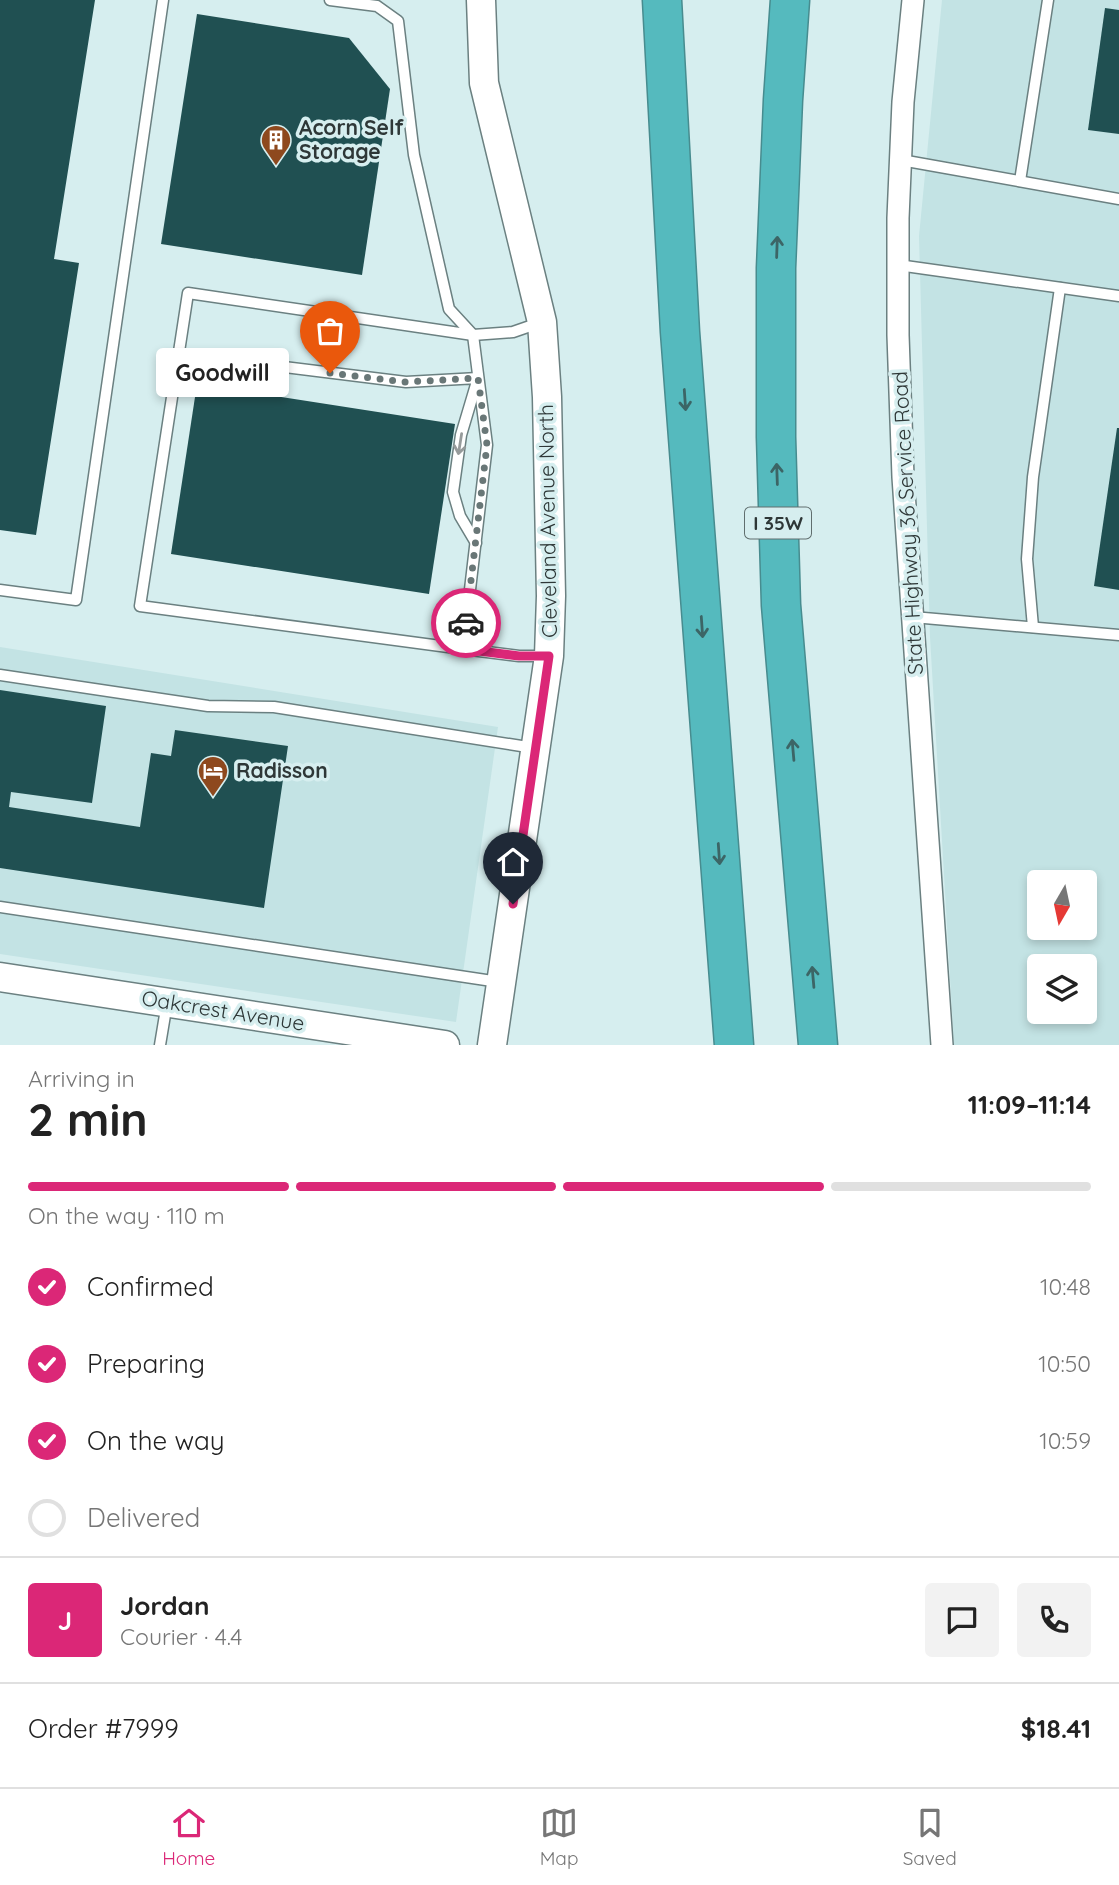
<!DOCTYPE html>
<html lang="en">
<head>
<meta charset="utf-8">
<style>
	:root { --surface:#fff; --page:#f2f2f2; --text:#222; --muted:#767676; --line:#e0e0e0; --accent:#db2777 }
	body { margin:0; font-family:Quicksand,sans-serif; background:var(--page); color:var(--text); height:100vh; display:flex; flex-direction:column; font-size:26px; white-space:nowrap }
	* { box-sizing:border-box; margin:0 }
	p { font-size:23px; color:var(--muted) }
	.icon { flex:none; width:38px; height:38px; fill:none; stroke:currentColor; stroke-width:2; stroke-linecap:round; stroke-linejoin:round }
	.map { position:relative; height:1045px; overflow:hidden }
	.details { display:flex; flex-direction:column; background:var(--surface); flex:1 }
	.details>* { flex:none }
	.needle { width:46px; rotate:189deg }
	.fabs { position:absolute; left:1027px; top:870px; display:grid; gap:14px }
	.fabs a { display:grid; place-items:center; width:70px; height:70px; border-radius:7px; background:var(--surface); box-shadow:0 4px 10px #0003; font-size:35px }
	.pin { position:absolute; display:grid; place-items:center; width:60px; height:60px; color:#fff; margin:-72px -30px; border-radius:50% 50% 50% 0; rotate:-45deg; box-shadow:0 0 7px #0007 }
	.pin .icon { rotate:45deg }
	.courier { position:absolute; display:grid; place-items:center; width:70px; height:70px; margin:-35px; border:5px solid #db2777; border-radius:50%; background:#fff; color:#222; box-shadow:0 2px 9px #0007 }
	.bubble { position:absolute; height:49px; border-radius:7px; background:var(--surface); box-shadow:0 4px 10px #0003; font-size:23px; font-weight:800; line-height:49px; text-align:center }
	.head em { font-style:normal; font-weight:800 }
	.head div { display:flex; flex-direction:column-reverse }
	.head { display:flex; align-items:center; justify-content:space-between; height:119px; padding:0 28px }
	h1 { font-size:46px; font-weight:800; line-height:52px }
	.bar { display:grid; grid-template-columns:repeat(4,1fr); gap:10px 7px; align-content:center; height:84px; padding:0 28px }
	.bar i { height:9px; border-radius:5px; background:var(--line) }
	.bar .current { background:var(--accent) }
	.bar p { grid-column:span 4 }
	.line { display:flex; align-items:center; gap:18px; padding:0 28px; border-top:2px solid var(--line) }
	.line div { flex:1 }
	.round { display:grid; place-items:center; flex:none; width:74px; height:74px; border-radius:7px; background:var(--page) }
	ol { padding:0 28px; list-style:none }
	li { display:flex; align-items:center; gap:21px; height:77px }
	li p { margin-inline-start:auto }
	li .icon { padding:7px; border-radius:50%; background:var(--accent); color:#fff; stroke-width:4 }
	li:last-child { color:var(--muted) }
	li i { width:38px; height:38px; border:4px solid var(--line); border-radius:50% }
	.dock { display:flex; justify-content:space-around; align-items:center; height:98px; border-top:2px solid var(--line); background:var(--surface); font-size:19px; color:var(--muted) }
	.dock a { display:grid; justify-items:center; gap:4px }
	.dock .current { color:var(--accent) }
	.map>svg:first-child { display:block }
	.built { fill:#c3e3e4; fill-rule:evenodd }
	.building { fill:#205052 }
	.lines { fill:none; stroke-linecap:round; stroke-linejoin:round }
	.service-casing { stroke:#6b8081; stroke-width:13 }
	.minor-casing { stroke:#6b8081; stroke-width:24 }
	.tertiary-casing { stroke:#6b8081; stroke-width:31 }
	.motorway-casing { stroke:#478c8f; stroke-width:41 }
	.service { stroke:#fff; stroke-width:10 }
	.minor { stroke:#fff; stroke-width:21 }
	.tertiary { stroke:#fff; stroke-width:28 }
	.motorway { stroke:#55babe; stroke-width:38 }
	.oneway { stroke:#3c6566 }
	.oneway2 { stroke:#969b9b }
	.done { stroke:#697777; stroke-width:7; stroke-dasharray:0 12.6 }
	.route { stroke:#db2777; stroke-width:9 }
	.labels { text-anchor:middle; stroke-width:7; stroke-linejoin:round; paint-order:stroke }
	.shield { fill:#d6eeef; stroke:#606e6e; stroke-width:2 }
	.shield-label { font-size:19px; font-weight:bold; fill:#2e3737 }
	.poi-label { font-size:21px; font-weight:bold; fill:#2e3737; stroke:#d6eeef; text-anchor:start }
	.street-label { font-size:21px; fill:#2e3737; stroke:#d6eeef }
</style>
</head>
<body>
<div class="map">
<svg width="1119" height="1045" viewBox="0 0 1119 1045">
	<rect width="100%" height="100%" fill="#d6eeef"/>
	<!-- built -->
	<g class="built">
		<path d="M942,0H1119V1045H954L930,637L919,236ZM1040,882H1085V928H1040ZM1040,966H1085V1012H1040Z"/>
		<path d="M0,647L498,727L456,1022L0,954Z"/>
	</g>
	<!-- building -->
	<g class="building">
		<path d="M0,0H95L54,259L79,263L36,535L0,530Z"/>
		<path d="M1105,8L1119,10V134L1088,130Z"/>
		<path d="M197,14L349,38L390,89L362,275L161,244Z"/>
		<path d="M197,384L455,424L429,594L171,554Z"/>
		<path d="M1117,428H1119V590L1094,586Z"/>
		<path d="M0,690L106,706L92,803L11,792L9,807L140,827L151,753L171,756L175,730L288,746L264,908L0,868Z"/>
	</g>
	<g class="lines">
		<!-- service casing -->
		<g class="service-casing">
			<g id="service">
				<path d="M330,0L377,6L398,21L414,155L449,309L473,335L487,445L463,649L519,656H546"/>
				<path d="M901,160L1119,199"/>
				<path d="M1020,181L1048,0"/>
				<path d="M898,265L1119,296"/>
				<path d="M179,354L406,382L478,378L461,435L453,492L460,516L476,543"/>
				<path d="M0,590L76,600L163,0"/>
				<path d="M913,617L1119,635"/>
				<path d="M1033,627L1027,559L1033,477L1060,288"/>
				<path d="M463,649L140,606L188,293L473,335L513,332L539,323"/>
				<path d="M0,675L208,706L274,707L534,748"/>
				<path d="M0,907L499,982"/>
				<path d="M160,1045L167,1003"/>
			</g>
		</g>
		<!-- minor casing -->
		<g class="minor-casing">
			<path id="minor" d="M913,0L903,102L898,218V335L903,477L942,1045"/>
		</g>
		<!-- tertiary casing -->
		<g class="tertiary-casing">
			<g id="tertiary">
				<path d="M481,0L484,83L542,322L547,397L551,596L549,656L492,1045"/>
				<path d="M0,977L445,1045"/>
			</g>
		</g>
		<!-- motorway casing -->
		<g class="motorway-casing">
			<g id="motorway">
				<path d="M662,0L680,332L734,1045"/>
				<path d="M790,0L783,100L776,268V437L781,605L818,1045"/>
			</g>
		</g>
		<!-- service -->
		<use href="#service" class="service"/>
		<!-- minor -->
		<use href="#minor" class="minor"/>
		<!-- tertiary -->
		<use href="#tertiary" class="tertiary"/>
		<!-- motorway -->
		<use href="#motorway" class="motorway"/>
	</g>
	<!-- one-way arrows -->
	<defs><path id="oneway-shaft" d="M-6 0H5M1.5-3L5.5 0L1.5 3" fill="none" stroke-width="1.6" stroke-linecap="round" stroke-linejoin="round" transform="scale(1.75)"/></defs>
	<g class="oneway">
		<use href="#oneway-shaft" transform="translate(777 247) rotate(-88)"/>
		<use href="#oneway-shaft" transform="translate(685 400) rotate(86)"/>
		<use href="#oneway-shaft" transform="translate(777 474) rotate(-92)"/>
		<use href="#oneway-shaft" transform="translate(702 627) rotate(86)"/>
		<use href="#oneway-shaft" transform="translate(793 750) rotate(-95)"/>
		<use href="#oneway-shaft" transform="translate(719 854) rotate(86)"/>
		<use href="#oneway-shaft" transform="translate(813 977) rotate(-95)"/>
	</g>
	<use class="oneway2" href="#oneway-shaft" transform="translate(460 444) rotate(99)"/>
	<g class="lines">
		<!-- done -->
		<path class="done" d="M330,373L406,382L478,378L487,445L466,623"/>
		<!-- route -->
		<path class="route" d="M466,623L463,649L519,656H549L513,904"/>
	</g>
	<!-- icons -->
	<defs>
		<g id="building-pin" transform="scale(1.575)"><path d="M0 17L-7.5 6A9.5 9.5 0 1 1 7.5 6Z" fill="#8e491e" stroke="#d6eeef"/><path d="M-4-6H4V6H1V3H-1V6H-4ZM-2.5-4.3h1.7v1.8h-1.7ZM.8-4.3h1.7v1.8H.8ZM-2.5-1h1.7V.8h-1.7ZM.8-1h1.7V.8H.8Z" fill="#fff"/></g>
		<g id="hotel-pin" transform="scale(1.575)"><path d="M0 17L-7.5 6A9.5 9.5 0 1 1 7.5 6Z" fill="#8e491e" stroke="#d6eeef"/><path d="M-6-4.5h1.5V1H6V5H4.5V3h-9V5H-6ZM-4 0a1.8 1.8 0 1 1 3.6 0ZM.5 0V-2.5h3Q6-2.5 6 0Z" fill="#fff"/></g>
	</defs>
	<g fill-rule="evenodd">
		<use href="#building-pin" x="276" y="140"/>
		<use href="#hotel-pin" x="213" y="771"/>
	</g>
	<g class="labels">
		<!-- shield labels -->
		<rect class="shield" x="745" y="507.5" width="66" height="31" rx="5"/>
		<g class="shield-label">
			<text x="778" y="530">I 35W</text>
		</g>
		<!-- poi labels -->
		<g class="poi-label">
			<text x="299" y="135">Acorn Self<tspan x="299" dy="24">Storage</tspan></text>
			<text x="236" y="778">Radisson</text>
		</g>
		<!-- street labels -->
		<g class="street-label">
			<text transform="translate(548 521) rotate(-91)" y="7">Cleveland Avenue North</text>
			<text transform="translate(908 523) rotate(-93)" y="7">State Highway 36 Service Road</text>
			<text transform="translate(223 1011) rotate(9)" y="7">Oakcrest Avenue</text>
		</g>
	</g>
</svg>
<div class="fabs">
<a><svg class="needle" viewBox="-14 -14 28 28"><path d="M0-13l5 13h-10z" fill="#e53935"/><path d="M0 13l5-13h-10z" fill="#767676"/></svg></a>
<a><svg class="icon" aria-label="layers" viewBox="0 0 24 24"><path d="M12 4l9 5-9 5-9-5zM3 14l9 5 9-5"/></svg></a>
</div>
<div class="pin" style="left:330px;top:373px;background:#ea580c"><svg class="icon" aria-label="bag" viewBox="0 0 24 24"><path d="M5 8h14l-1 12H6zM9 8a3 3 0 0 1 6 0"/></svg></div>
<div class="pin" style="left:513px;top:904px;background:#1f2937"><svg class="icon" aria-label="home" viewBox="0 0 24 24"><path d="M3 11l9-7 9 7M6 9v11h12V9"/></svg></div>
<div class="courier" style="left:466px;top:623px"><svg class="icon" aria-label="car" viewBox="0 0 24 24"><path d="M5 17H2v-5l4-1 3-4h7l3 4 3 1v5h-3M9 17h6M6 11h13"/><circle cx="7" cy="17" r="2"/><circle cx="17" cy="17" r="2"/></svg></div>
<div class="bubble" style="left:156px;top:348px;width:133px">Goodwill</div>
</div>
<section class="details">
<div class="head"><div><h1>2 min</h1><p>Arriving in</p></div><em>11:09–11:14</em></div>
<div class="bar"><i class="current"></i><i class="current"></i><i class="current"></i><i></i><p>On the way · 110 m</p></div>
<ol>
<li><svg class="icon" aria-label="check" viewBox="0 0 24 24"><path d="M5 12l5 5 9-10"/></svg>Confirmed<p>10:48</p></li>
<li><svg class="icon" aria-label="check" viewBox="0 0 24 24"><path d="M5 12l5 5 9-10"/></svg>Preparing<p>10:50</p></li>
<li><svg class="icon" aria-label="check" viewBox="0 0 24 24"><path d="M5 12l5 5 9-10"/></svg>On the way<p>10:59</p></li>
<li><i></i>Delivered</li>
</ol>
<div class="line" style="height:126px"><b class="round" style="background:var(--accent);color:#fff">J</b><div><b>Jordan</b><p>Courier · 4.4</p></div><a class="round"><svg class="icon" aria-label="chat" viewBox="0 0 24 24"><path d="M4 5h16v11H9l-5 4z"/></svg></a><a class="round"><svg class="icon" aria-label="phone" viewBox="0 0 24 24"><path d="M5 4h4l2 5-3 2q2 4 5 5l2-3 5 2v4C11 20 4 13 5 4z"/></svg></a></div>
<div class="line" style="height:91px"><div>Order #7999</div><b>$18.41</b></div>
</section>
<nav class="dock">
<a class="current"><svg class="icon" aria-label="home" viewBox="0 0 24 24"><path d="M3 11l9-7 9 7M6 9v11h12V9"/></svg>Home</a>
<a><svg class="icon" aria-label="map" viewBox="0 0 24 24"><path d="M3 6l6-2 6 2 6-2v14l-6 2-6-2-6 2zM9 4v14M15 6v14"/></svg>Map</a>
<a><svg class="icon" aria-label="saved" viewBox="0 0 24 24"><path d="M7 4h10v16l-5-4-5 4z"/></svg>Saved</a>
</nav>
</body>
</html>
